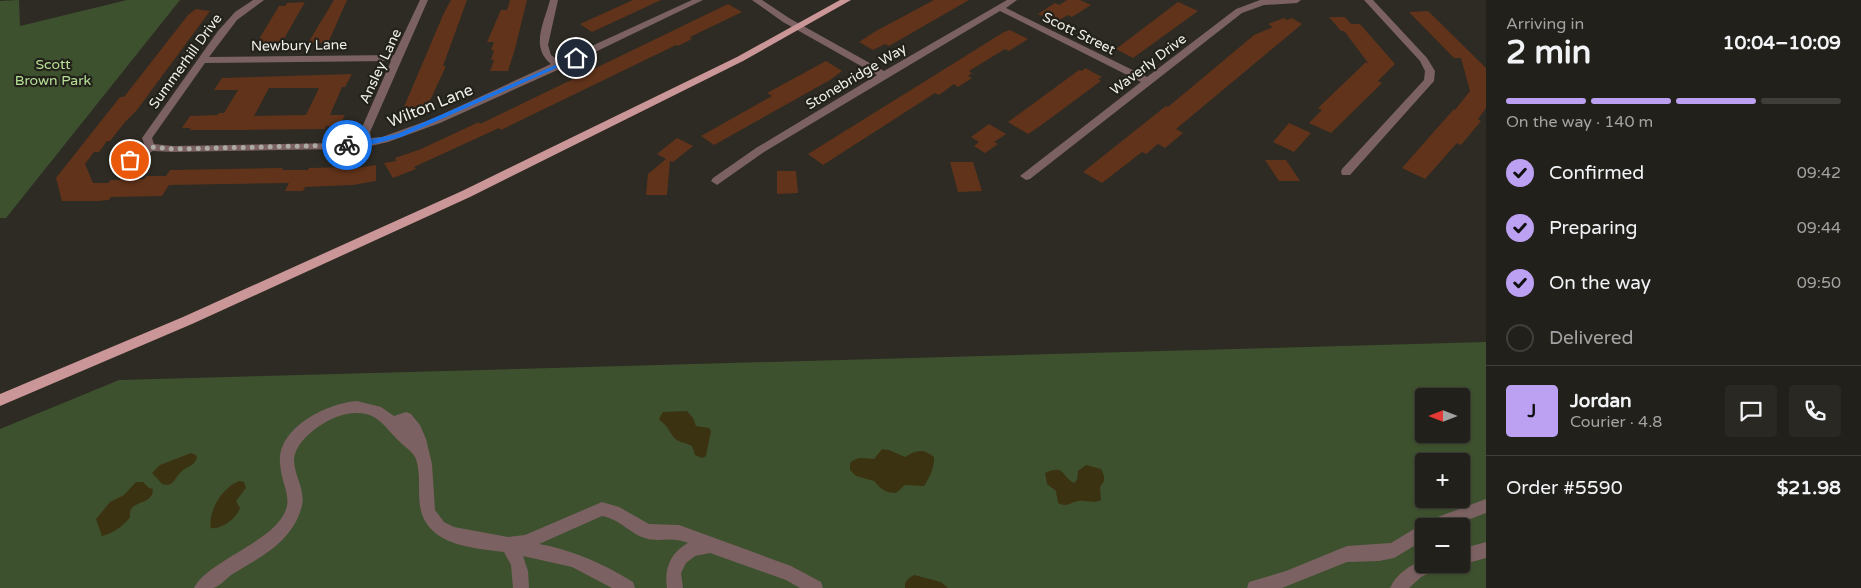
<!DOCTYPE html>
<html lang="en">
<head>
<meta charset="utf-8">
<style>
	:root { --surface:#22201a; --page:#2a2823; --text:#f1f3f6; --muted:#a2a3a2; --line:#3f3e39; --accent:#bca0f2 }
	body { margin:0; font-family:"Varela Round",sans-serif; background:var(--page); color:var(--text); height:100vh; display:flex; flex-direction:column; font-size:19px; white-space:nowrap }
	* { box-sizing:border-box; margin:0 }
	p { font-size:16px; color:var(--muted) }
	.icon { flex:none; width:28px; height:28px; fill:none; stroke:currentColor; stroke-width:2; stroke-linecap:round; stroke-linejoin:round }
	.map { position:relative; flex:1; overflow:hidden }
	.side { display:flex; flex-direction:column; background:var(--surface); width:375px }
	.side>* { flex:none }
	.needle { width:32px; rotate:270deg }
	.tools { position:absolute; left:1415px; top:388px; display:grid; gap:10px }
	.tools a { display:grid; place-items:center; width:55px; height:55px; border-radius:5px; background:var(--surface); box-shadow:0 1px 4px #0004,0 0 0 1px var(--line); font-size:25px }
	.pin { position:absolute; display:grid; place-items:center; width:42px; height:42px; color:#fff; margin:-21px; border:2px solid #fff; border-radius:50%; box-shadow:0 1px 5px #0007 }
	.courier { position:absolute; display:grid; place-items:center; width:50px; height:50px; margin:-25px; border:4px solid #1a73e8; border-radius:50%; background:#fff; color:#222; box-shadow:0 1px 6px #0007 }
	.overview em { font-style:normal; font-weight:700 }
	.overview div { display:flex; flex-direction:column-reverse }
	.overview { display:flex; align-items:center; justify-content:space-between; height:85px; padding:0 20px }
	h1 { font-size:32px; font-weight:700; line-height:38px }
	.bar { display:grid; grid-template-columns:repeat(4,1fr); gap:8px 5px; align-content:center; height:60px; padding:0 20px }
	.bar i { height:6px; border-radius:4px; background:var(--line) }
	.bar .selected { background:var(--accent) }
	.bar p { grid-column:span 4 }
	.line { display:flex; align-items:center; gap:12px; padding:0 20px; border-top:1px solid var(--line) }
	.line div { flex:1 }
	.round { display:grid; place-items:center; flex:none; width:52px; height:52px; border-radius:5px; background:var(--page) }
	ol { padding:0 20px; list-style:none }
	li { display:flex; align-items:center; gap:15px; height:55px }
	li p { margin-inline-start:auto }
	li .icon { padding:5px; border-radius:50%; background:var(--accent); color:#111; stroke-width:4 }
	li:last-child { color:var(--muted) }
	li i { width:28px; height:28px; border:2px solid var(--line); border-radius:50% }
	main { display:flex; flex:1; min-height:0 }
	.map>svg:first-child { display:block }
	.green { fill:#3e512e; fill-rule:evenodd }
	.sand { fill:#3b3212 }
	.building { fill:#61331a; fill-rule:evenodd }
	.lines { fill:none; stroke-linecap:round; stroke-linejoin:round }
	.minor { fill:#7b6162; fill-rule:evenodd }
	.major { fill:#cb9697; fill-rule:evenodd }
	.route { fill:#1a73e8 }
	.done { stroke:#abaaa4; stroke-width:5; stroke-dasharray:0 9 }
	.labels { text-anchor:middle; stroke-width:4.5; stroke-linejoin:round; paint-order:stroke }
	.far-street-label { font-size:14px; fill:#efeee9; stroke:#23221a }
	.far-park-label { font-size:14px; fill:#b7e097; stroke:#23221a }
	.street-label { font-size:16px; fill:#efeee9; stroke:#23221a }
</style>
</head>
<body>
<main>
<div class="map">
<svg width="1486" height="588" viewBox="0 0 1486 588">
	<rect width="100%" height="100%" fill="#2d2b23"/>
	<!-- green -->
	<g class="green">
		<path d="M19,0L20,26L127,0H180L6,218H0V1Z"/>
		<path d="M1486,342V588H0V429L119,380ZM1424,396H1461V434H1424ZM1424,461H1461V499H1424ZM1424,526H1461V564H1424Z"/>
	</g>
	<!-- sand -->
	<g class="sand">
		<path d="M687,411L693,418L696,426L709,428L711,431L706,456L702,458L695,455L692,446C676,439 677,444 667,427C665,424 661,422 659,419L663,412Z"/>
		<path d="M882,449L889,450L905,457C916,450 923,448 934,457C935,466 929,479 924,486L905,485L896,493C885,493 881,489 874,481L856,476L850,470V463C859,455 864,459 874,459Z"/>
		<path d="M191,453L196,455L197,458C193,467 187,466 181,472C174,478 174,488 162,484L152,473L160,465Z"/>
		<path d="M1086,465L1101,469C1105,477 1106,480 1100,487L1101,500C1093,504 1087,500 1079,501C1070,502 1067,508 1058,503L1056,491L1047,484L1045,473C1065,464 1061,476 1074,483L1077,480L1078,471Z"/>
		<path d="M240,481L244,482L246,488L236,501L240,508C237,518 221,530 211,528C207,512 224,485 240,481Z"/>
		<path d="M136,482H143L149,488L153,489L152,495C145,506 128,501 130,517C125,525 112,534 102,536L96,519L110,502L124,495Z"/>
		<path d="M914,575L941,582L948,588H905V583L909,578Z"/>
	</g>
	<!-- building -->
	<g class="building">
		<path d="M334,0H347L328,43H308Z"/>
		<path d="M451,0H467L443,66H446L441,77L427,107H404L443,15Z"/>
		<path d="M510,0H527L515,49L508,71H490L494,60H491L494,50H491L494,42H487L501,10H507Z"/>
		<path d="M633,0H661L592,32L580,24Z"/>
		<path d="M934,0H969L889,46L885,44L873,50L859,42L876,31Z"/>
		<path d="M1067,0H1080L1091,5L1072,17L1068,15L1056,22L1038,14L1055,3L1059,5Z"/>
		<path d="M305,2L281,44H256L279,6H285L287,3Z"/>
		<path d="M1178,2L1198,11L1133,58L1116,49Z"/>
		<path d="M728,4L742,12L690,37L692,39L678,46L676,45L501,130L499,128L414,167L416,169L393,178L384,163L396,161L395,158L421,149L479,122L480,124Z"/>
		<path d="M196,9L210,11L137,110L125,122L110,141H107L99,152H94L85,164L93,183H108L111,180L144,179L146,176H166L170,170L283,168L282,170H308L309,168L347,167L346,170L376,165V181L353,185L305,187L303,191H285L289,183L169,185L162,196L111,197L109,200L98,201H62L56,178L120,97H124L188,15Z"/>
		<path d="M1428,11L1486,68V108L1478,119L1481,121L1461,145L1457,143L1425,179L1402,168L1454,109L1455,110L1470,91L1461,58H1454L1409,12Z"/>
		<path d="M1329,17H1345L1351,24H1360L1395,64L1378,81L1382,83L1331,133L1309,123L1322,110L1318,108L1366,62L1369,64L1344,31H1341Z"/>
		<path d="M1284,18L1287,20L1292,18L1302,24L1176,129L1183,133L1165,148L1158,144L1146,154L1142,152L1102,183L1083,172L1166,106L1168,107L1254,35L1273,27L1268,24Z"/>
		<path d="M1010,30L1028,39L1009,51L1005,49L969,71L972,73L968,76L972,78L958,87L954,84L939,95L935,93L823,165L808,154L1004,32Z"/>
		<path d="M826,61L842,71L830,80L714,145L701,136L772,96L767,93Z"/>
		<path d="M1085,68L1102,77L1098,79L1101,81L1040,126L1028,134L1008,122L1079,70L1082,71Z"/>
		<path d="M352,74L345,87H342L330,115H345L339,126H326L325,129L242,130H189L191,128H182L190,116L218,115L219,113H224L238,90H214L222,78ZM269,88H319L306,115L254,116Z"/>
		<path d="M1289,123L1311,133L1294,152L1273,142Z"/>
		<path d="M989,124L1006,134L994,142L998,144L985,153L974,146L979,142L971,137Z"/>
		<path d="M677,138L693,146L673,162L670,161L667,195H646L648,174L666,159L657,154Z"/>
		<path d="M1265,160H1286L1300,181H1279Z"/>
		<path d="M950,162H973L982,191L958,192Z"/>
		<path d="M777,171H796L798,193L777,194Z"/>
	</g>
	<g class="lines">
		<!-- minor -->
		<g class="minor">
			<path d="M253,0H264L237,20L209,57L394,55L420,0H428L370,132L371,138L382,137L432,119L551,64C530,47 544,23 550,0H558L548,45L551,55L559,61L692,0H703L562,68L440,123L388,142L366,147L338,149L173,152L153,151L134,162H126L125,159L126,156L145,146L142,138L218,31L235,12ZM391,61L360,132V140L338,143L173,146L154,144L152,138L205,63Z"/>
			<path d="M752,0H762L789,18L884,71L1007,0H1017L1006,8L1147,77L1236,9L1260,0H1301L1297,3L1264,5L1242,13L1030,179L1026,180L1020,176L1141,82L1000,11L764,152L717,185L711,181L713,178L756,148L877,75L783,22Z"/>
			<path d="M1364,0H1373L1427,58L1435,71L1434,81L1350,175H1342L1341,172L1342,169L1424,80L1425,71L1420,61Z"/>
			<path d="M357,401L381,407L394,416L406,412L411,414L420,425L426,439L432,464L435,510L444,522L454,527L508,537L525,535L602,502L619,507L649,524L679,525L791,566L821,582L823,588H800L786,580L710,553L695,556L686,563L681,573L683,588H667C664,569 670,553 688,543C672,536 662,542 648,539C631,535 620,519 602,516L539,544C573,550 604,564 633,582L635,588H612L572,567L523,556L528,571L529,588H513L511,565L504,552C481,549 449,547 432,530C411,509 424,483 416,459C413,452 405,447 400,442C382,425 377,409 347,414C328,417 294,439 294,461C295,478 307,492 301,509C291,543 259,558 231,575C226,579 219,587 213,588C207,588 200,588 194,588C203,567 256,546 275,526C299,501 281,489 280,462C278,427 328,403 357,401Z"/>
			<path d="M1486,499V513L1451,526H1424V540L1394,558L1379,561L1347,562L1282,588H1247L1249,582L1286,571L1347,546L1391,543L1419,526L1425,524L1427,521Z"/>
			<path d="M1486,542V558L1461,565L1459,564H1461V549Z"/>
			<path d="M1424,560V564H1440L1438,569L1421,577L1409,588H1390C1396,574 1410,565 1424,560Z"/>
		</g>
		<!-- major -->
		<path class="major" d="M840,0H851L743,61L470,197L192,324L0,406V394L183,317L462,191L737,57Z"/>
	</g>
	<!-- route -->
	<path class="route" d="M574,57L579,58L401,137L366,146L347,148L343,145L397,134Z"/>
	<g class="lines">
		<!-- done -->
		<path class="done" d="M130,160L151,147L173,149L347,145"/>
	</g>
	<g class="labels">
		<!-- far-street labels -->
		<g class="far-street-label">
			<text transform="translate(1079 33) rotate(26)" y="5">Scott Street</text>
			<text transform="translate(299 45) rotate(-1)" y="5">Newbury Lane</text>
			<text transform="translate(185 61) rotate(-54)" y="5">Summerhill Drive</text>
			<text transform="translate(1148 64) rotate(-37)" y="5">Waverly Drive</text>
			<text transform="translate(380 66) rotate(-65)" y="5">Ansley Lane</text>
			<text transform="translate(856 76) rotate(-31)" y="5">Stonebridge Way</text>
		</g>
		<!-- far-park labels -->
		<g class="far-park-label">
			<text x="53" y="69">Scott<tspan x="53" dy="16">Brown Park</tspan></text>
		</g>
		<!-- street labels -->
		<g class="street-label">
			<text transform="translate(430 105) rotate(-22)" y="6">Wilton Lane</text>
		</g>
	</g>
</svg>
<div class="tools">
<a><svg class="needle" viewBox="-14 -14 28 28"><path d="M0-13l5 13h-10z" fill="#e53935"/><path d="M0 13l5-13h-10z" fill="#a2a3a2"/></svg></a>
<a>+</a>
<a>−</a>
</div>
<div class="pin" style="left:130px;top:160px;background:#ea580c"><svg class="icon" aria-label="bag" viewBox="0 0 24 24"><path d="M5 8h14l-1 12H6zM9 8a3 3 0 0 1 6 0"/></svg></div>
<div class="pin" style="left:576px;top:58px;background:#1f2937"><svg class="icon" aria-label="home" viewBox="0 0 24 24"><path d="M3 11l9-7 9 7M6 9v11h12V9"/></svg></div>
<div class="courier" style="left:347px;top:145px"><svg class="icon" aria-label="bike" viewBox="0 0 24 24"><circle cx="6" cy="16" r="4"/><circle cx="18" cy="16" r="4"/><path d="M6 16l4-8h5l3 8M10 8l3 8H6M13 5h3"/></svg></div>
</div>
<section class="side">
<div class="overview"><div><h1>2 min</h1><p>Arriving in</p></div><em>10:04–10:09</em></div>
<div class="bar"><i class="selected"></i><i class="selected"></i><i class="selected"></i><i></i><p>On the way · 140 m</p></div>
<ol>
<li><svg class="icon" aria-label="check" viewBox="0 0 24 24"><path d="M5 12l5 5 9-10"/></svg>Confirmed<p>09:42</p></li>
<li><svg class="icon" aria-label="check" viewBox="0 0 24 24"><path d="M5 12l5 5 9-10"/></svg>Preparing<p>09:44</p></li>
<li><svg class="icon" aria-label="check" viewBox="0 0 24 24"><path d="M5 12l5 5 9-10"/></svg>On the way<p>09:50</p></li>
<li><i></i>Delivered</li>
</ol>
<div class="line" style="height:90px"><b class="round" style="background:var(--accent);color:#111">J</b><div><b>Jordan</b><p>Courier · 4.8</p></div><a class="round"><svg class="icon" aria-label="chat" viewBox="0 0 24 24"><path d="M4 5h16v11H9l-5 4z"/></svg></a><a class="round"><svg class="icon" aria-label="phone" viewBox="0 0 24 24"><path d="M5 4h4l2 5-3 2q2 4 5 5l2-3 5 2v4C11 20 4 13 5 4z"/></svg></a></div>
<div class="line" style="height:65px"><div>Order #5590</div><b>$21.98</b></div>
</section>
</main>
</body>
</html>
